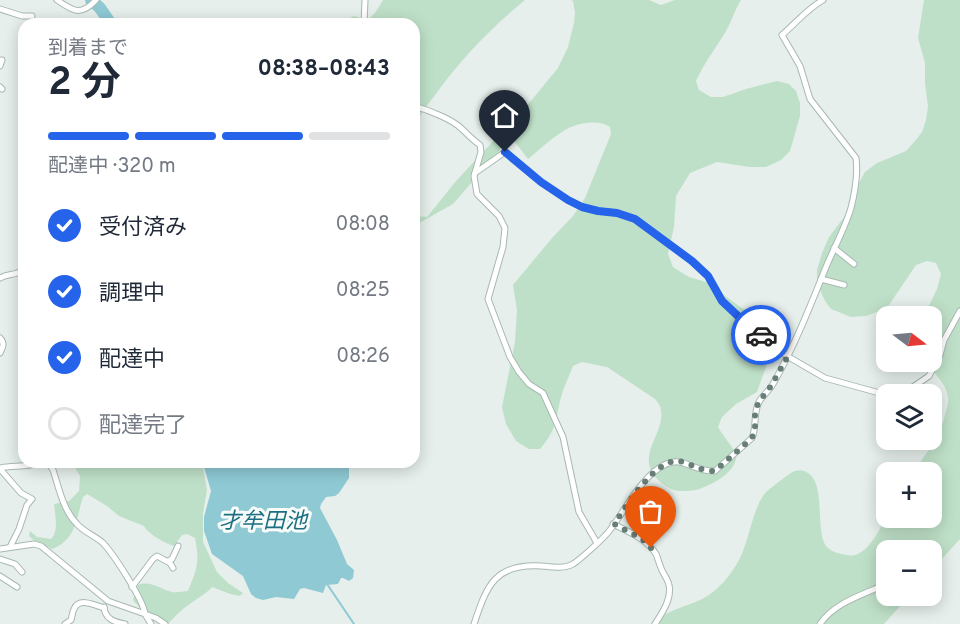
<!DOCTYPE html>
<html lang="ja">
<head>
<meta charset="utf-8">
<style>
	:root { --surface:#fff; --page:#f2f2f3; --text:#1f2937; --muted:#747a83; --line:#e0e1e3; --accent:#2563eb }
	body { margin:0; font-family:Overpass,"Noto Sans JP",sans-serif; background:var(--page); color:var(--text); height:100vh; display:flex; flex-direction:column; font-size:22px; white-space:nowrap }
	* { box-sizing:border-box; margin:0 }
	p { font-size:20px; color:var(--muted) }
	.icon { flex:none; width:33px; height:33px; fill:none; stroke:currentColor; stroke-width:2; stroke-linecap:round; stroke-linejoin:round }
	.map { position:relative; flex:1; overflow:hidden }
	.sheet { position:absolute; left:18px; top:18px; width:402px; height:450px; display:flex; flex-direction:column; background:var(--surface); border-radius:18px; box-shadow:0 3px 15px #0003 }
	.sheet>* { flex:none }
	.needle { width:39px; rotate:106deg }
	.buttons { position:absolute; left:876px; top:306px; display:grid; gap:12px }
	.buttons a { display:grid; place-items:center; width:66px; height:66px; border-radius:12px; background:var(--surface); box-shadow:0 3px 15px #0003; font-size:30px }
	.pin { position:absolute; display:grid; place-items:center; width:51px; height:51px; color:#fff; margin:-62px -26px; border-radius:50% 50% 50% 0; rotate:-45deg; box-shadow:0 0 6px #0007 }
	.pin .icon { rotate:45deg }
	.courier { position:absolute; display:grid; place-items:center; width:60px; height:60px; margin:-30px; border:4px solid #2563eb; border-radius:50%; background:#fff; color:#222; box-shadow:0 2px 8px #0007 }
	.summary em { font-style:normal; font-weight:700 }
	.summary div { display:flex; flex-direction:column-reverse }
	.summary { display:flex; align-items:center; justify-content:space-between; height:102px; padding:0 30px }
	h1 { font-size:39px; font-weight:700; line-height:45px }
	.bar { display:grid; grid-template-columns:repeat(4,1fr); gap:9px 6px; align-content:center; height:72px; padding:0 30px }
	.bar i { height:8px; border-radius:4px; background:var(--line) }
	.bar .active { background:var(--accent) }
	.bar p { grid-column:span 4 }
	ol { padding:0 30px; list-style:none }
	li { display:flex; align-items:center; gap:18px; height:66px }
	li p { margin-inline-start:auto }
	li .icon { padding:6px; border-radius:50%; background:var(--accent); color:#fff; stroke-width:4 }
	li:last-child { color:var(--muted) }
	li i { width:33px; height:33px; border:3px solid var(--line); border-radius:50% }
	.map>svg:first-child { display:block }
	.green { fill:#bfe0c8 }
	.water { fill:#8ec9d4 }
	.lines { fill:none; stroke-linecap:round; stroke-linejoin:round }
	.stream { stroke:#8ec9d4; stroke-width:2 }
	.river { stroke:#8ec9d4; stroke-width:12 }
	.minor-casing { stroke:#a8b8b2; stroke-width:7 }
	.minor { stroke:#fff; stroke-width:5 }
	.done { stroke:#687f78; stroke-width:6; stroke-dasharray:0 10.8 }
	.route { stroke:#2563eb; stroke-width:8 }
	.labels { text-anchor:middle; stroke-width:6; stroke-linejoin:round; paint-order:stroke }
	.water-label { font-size:22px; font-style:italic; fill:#1c6f80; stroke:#f7fbf9 }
</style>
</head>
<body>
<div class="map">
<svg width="960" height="624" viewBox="0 0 960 624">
	<rect width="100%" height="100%" fill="#e6efeb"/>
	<!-- green -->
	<g class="green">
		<path d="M383,0H525C491,28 461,59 435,95C427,105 420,115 414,126V24H349L350,18L354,16L368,20L375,13Z"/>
		<path d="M571,0H649L661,5L675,0H741C735,9 732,21 726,31C716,48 704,63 696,81L699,90L711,97H723L746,89L777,81L789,84L796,91L800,103V116L790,151L781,160L766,167H750L717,162L690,173L676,196L674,227L668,254L673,267L689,277L706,282L743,309L763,340L767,353L766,367L757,392L736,404L722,417L718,427C721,433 735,450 736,454C738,471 715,483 702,488C696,491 686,491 679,491C672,490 664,486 659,481C633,457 665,434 661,411C661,406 658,403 655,399L607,367L582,362L573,366C569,376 564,387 561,397C555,422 557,429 540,449H529L516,441L506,424L502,407L515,342L517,310L513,285L552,238L573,216L585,198L611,134L610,127C599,119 577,123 565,130C552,138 540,149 528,159L511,137L453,204L414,226V216L427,217L456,181L530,102L558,68L568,47L574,23L575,13L573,1Z"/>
		<path d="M924,0H960V539L932,570V550H886V596H909L884,624H655C662,611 689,606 702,599C718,591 731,575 739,560C749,542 753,506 766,492C771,487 778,483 784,478C789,474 796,468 804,471C828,479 814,529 826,546C831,552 840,554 847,555C865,560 879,531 886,517L932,518V472H913C927,453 941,435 946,411C947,407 949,401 948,397C946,383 933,372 925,362H932V316H924L937,289L941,274L936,263L927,261L916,265L887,308L866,316L851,317L831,309L825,301L817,283V270L822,253L829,237L848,212L859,183L865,172L877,163L906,151L915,141L922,132L926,120L928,106L925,84V63L918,38Z"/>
		<path d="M73,462H202L207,490L203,513V542L217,572L228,583L243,593L240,596L230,594L212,587C206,594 199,597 191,603C182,609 175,616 168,624C154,624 142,610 133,600L138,585C150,580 160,589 172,592C177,593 183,591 188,591C197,568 200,563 195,538L187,534L182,535L174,546C166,544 147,533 144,526L119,516L107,506L87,494L83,497C76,519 76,540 52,549C43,544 35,543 29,536L30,531L37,537L51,539C59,531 55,515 54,504L69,501L79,491L80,476L73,464Z"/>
	</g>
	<!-- water -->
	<path class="water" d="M200,462H349V478L339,493L335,496L326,497L321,504L320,508L337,540L347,564L354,570L353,578L349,581L343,578H341L338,584L326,585L323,593L304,588L300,589L294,599L276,597L263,600L256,598L251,594L243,576L212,554L204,531V517L211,491L204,467Z"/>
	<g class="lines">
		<!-- stream -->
		<path class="stream" d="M327,584L354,624"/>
		<!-- river -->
		<path class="river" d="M91,0L100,8L111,24"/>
		<!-- minor casing -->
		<g class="minor-casing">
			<g id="minor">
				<path d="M57,0C74,12 81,16 96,0"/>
				<path d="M0,9L22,16H32"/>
				<path d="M364,24L365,0"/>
				<path d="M0,60H2L0,66"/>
				<path d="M0,87L2,89"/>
				<path d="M414,106C428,110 452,119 462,129C468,135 473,140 480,145L481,152L474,176L477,194L499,216L505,228L503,247L488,299L510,357L519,372L529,384L543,393L563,437L579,512L597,543"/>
				<path d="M475,173L505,152L541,182L568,200L582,207L598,211L617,213L635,219L692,261L708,276L722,301L739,317L787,356L825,378L883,394L904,393L929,376L940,355L944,340L960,311"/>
				<path d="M834,248L854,264"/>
				<path d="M0,278C9,273 15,276 23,270L24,267"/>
				<path d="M821,279L844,285"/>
				<path d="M0,338C5,343 3,347 0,353"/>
				<path d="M45,462L49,464L53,470C59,488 63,510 77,524C84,532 95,536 103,543C114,555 143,599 145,614L156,618L165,624"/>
				<path d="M50,465L63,464"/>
				<path d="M0,468C13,465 28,468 40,462"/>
				<path d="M0,469L21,493L32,499L27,505L19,529L10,547"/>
				<path d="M613,524C629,532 647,539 656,554C658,559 659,563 661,568C663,574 668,579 669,585C672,599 662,613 655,624"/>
				<path d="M0,549L34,544L41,546L108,601L145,614L151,624"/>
				<path d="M0,559L15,564L22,572"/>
				<path d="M168,561L172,559L178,546"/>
				<path d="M0,576L17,587"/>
				<path d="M132,587L153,559L157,556L170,563L173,568"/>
				<path d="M104,607C105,619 114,622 125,624"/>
				<path d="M65,624L71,620C72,617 72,613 74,609C79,597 95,605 104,608"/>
				<path d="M474,624C487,585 495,563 542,566C552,567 564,569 573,564C582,558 604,538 610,530C626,509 642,475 666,464C681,458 687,466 701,469C706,471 710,471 715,471L752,438C757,427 753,413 759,402C762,396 769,391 773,384C794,347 810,307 826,267C834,248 845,228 851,208C855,192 858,173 856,158L810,99L800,66L782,35C796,23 807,9 823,0"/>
				<path d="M820,624C835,602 863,595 886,584"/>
			</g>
		</g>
		<!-- minor -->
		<use href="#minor" class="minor"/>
	</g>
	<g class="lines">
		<!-- done -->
		<path class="done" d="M651,548L642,539L614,524C626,507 654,459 679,461C686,462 694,467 701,469C705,470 710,471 715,471L752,438L755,430V415L758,403L771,386L788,356L761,335"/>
		<!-- route -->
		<path class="route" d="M505,152L541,182L568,200L582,207L598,211L617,213L635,219L692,261L708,276L722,301L739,317L761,335"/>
	</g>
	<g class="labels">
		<!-- water labels -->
		<g class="water-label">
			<text x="263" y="528">才牟田池</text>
		</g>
	</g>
</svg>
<div class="buttons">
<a><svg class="needle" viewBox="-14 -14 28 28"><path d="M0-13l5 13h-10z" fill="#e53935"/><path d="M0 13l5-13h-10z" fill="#747a83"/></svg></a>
<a><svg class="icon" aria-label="layers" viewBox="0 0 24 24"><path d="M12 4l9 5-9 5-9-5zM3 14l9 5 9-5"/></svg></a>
<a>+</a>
<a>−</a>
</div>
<div class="pin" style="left:651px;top:548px;background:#ea580c"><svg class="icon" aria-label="bag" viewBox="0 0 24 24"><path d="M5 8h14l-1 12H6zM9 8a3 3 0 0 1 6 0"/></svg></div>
<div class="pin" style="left:505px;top:152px;background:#1f2937"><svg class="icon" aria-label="home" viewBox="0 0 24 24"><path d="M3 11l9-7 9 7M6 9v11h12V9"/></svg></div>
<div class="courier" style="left:761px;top:335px"><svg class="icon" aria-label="car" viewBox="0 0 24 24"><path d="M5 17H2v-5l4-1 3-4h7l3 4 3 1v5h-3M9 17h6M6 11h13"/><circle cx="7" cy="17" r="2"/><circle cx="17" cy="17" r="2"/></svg></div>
<section class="sheet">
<div class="summary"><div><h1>2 分</h1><p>到着まで</p></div><em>08:38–08:43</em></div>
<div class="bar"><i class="active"></i><i class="active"></i><i class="active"></i><i></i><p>配達中 · 320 m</p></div>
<ol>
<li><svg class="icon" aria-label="check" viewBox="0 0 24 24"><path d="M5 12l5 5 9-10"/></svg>受付済み<p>08:08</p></li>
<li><svg class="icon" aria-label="check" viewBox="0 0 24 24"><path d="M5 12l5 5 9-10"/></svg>調理中<p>08:25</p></li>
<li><svg class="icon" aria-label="check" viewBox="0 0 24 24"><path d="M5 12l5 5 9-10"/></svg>配達中<p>08:26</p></li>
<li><i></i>配達完了</li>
</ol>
</section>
</div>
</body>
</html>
